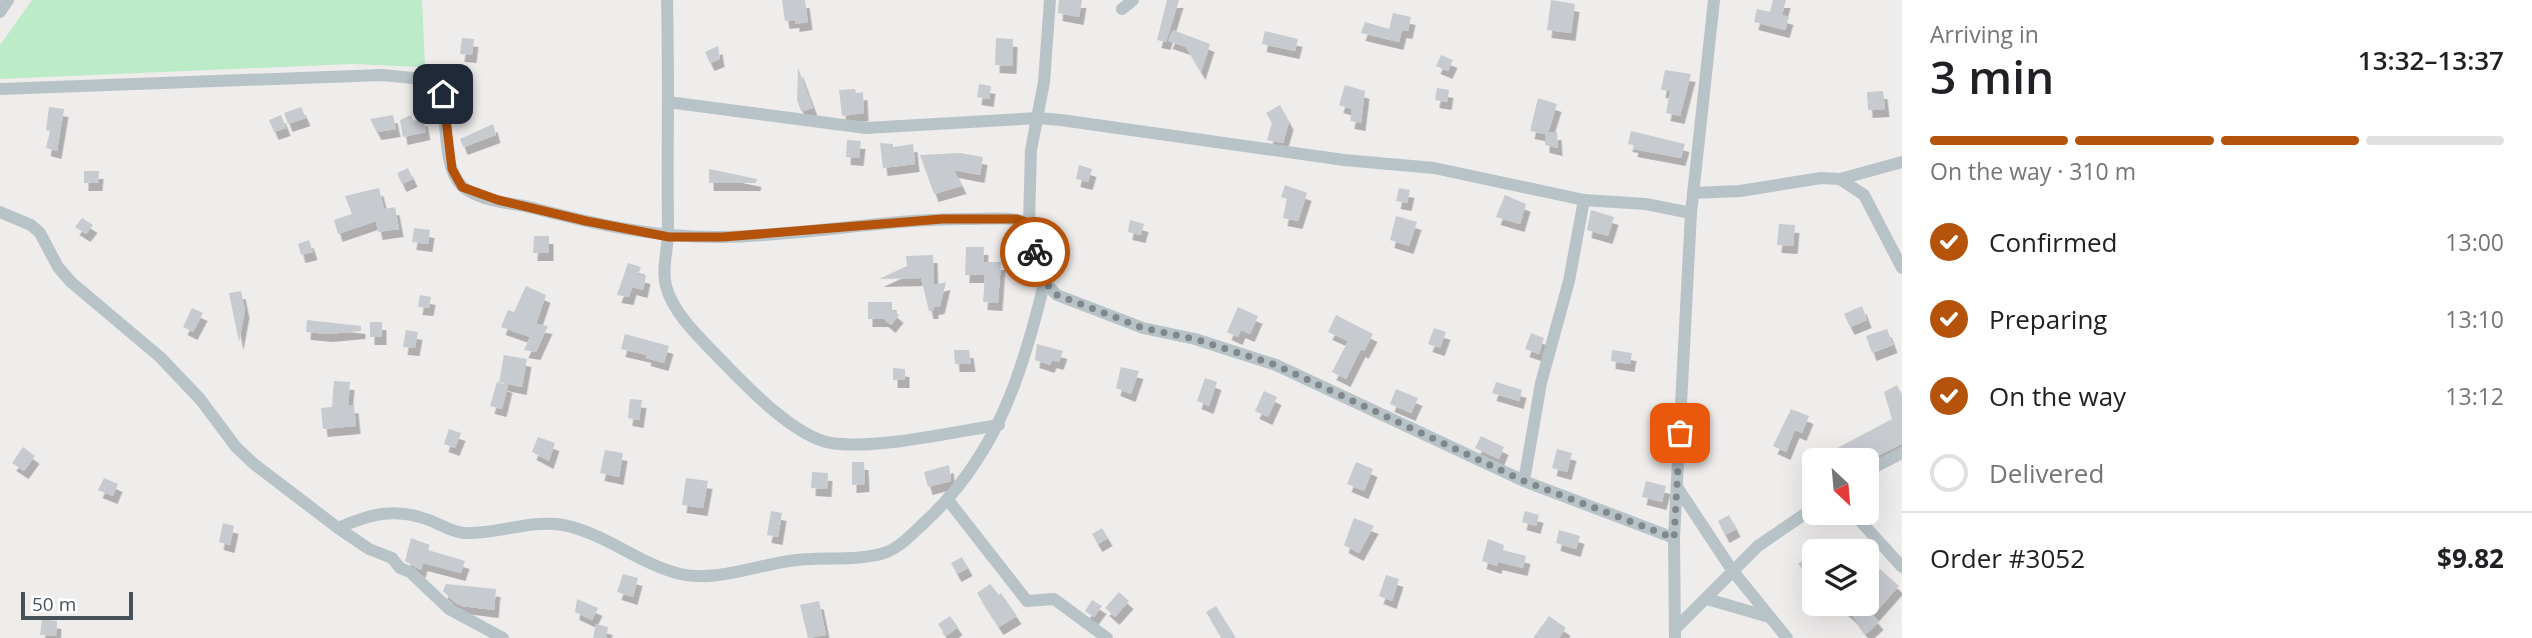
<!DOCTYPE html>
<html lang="en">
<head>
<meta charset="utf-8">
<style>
	:root { --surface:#fff; --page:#f2f2f2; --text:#202124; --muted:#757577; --line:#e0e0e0; --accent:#b45309 }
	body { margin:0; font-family:"Open Sans",sans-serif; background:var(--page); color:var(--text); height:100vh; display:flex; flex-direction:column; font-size:26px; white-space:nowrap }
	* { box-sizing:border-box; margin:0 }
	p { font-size:23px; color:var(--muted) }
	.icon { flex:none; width:38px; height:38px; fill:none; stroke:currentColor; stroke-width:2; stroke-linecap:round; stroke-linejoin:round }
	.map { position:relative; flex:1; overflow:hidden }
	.panel { display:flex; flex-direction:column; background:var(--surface); width:630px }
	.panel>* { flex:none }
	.needle { width:46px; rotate:154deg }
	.buttons { position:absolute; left:1802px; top:448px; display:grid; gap:14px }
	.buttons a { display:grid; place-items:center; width:77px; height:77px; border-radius:10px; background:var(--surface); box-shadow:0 7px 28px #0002; font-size:35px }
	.scale { position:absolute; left:21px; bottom:18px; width:112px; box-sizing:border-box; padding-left:7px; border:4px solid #465258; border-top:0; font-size:19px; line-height:24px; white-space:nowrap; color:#465258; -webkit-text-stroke:5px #fff; paint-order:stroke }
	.pin { position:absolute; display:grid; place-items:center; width:60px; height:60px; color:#fff; margin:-30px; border-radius:14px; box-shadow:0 4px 10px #0006 }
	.courier { position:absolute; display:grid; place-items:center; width:70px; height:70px; margin:-35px; border:5px solid #b45309; border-radius:50%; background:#fff; color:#222; box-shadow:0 2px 9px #0007 }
	.head em { font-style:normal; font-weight:600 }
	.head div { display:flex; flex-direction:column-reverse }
	.head { display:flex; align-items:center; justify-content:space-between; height:119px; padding:0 28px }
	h1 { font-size:46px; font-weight:600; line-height:52px }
	.bar { display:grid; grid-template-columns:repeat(4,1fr); gap:10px 7px; align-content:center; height:84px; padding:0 28px }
	.bar i { height:9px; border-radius:5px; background:var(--line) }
	.bar .selected { background:var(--accent) }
	.bar p { grid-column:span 4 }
	.line { display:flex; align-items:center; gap:18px; padding:0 28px; border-top:2px solid var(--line) }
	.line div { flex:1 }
	ol { padding:0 28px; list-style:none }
	li { display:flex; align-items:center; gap:21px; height:77px }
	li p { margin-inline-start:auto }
	li .icon { padding:7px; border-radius:50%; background:var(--accent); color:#fff; stroke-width:4 }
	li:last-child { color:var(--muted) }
	li i { width:38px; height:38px; border:4px solid var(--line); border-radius:50% }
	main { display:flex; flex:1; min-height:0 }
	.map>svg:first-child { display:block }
	.green { fill:#bcebc8 }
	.building { fill:#c7cacf; filter:url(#shadow) }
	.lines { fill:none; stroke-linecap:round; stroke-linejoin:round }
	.minor { stroke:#b8c3c8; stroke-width:12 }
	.done { stroke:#81888c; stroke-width:7; stroke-dasharray:0 12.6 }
	.route { stroke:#b45309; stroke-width:9 }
</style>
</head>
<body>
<main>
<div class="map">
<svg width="1902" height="638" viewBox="0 0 1902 638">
	<defs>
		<filter id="shadow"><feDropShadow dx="4.5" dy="8" stdDeviation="0" flood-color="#0004"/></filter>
	</defs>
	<rect width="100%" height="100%" fill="#efecec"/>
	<!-- green -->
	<path class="green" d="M32,0H422L425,67L351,64L0,79V45Z"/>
	<!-- building -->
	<g class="building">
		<path d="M782,0H805L808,22L795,24V20L785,21Z"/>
		<path d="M1059,0H1082L1079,17L1058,13Z"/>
		<path d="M1167,0H1179L1166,42L1157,40Z"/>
		<path d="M1551,0L1575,4L1571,33L1547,30Z"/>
		<path d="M1773,0H1786L1782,15L1789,17L1785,30L1754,22L1757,9L1770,12Z"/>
		<path d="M1393,13L1411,17L1408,31L1402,30L1399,42L1361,33L1365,22L1389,29Z"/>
		<path d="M1173,30L1210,44L1201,72L1186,47L1168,41Z"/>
		<path d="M1265,31L1298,39L1295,51L1262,44Z"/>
		<path d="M462,38L474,39L472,55L460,54Z"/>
		<path d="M996,38L1013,39L1012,66L995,65Z"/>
		<path d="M718,46L720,59L710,63L705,52Z"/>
		<path d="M1441,55L1453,60L1448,71L1436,66Z"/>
		<path d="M798,68L813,108L804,111H801L797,100Z"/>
		<path d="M1665,70L1691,74L1680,116L1666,113L1670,91L1661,90Z"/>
		<path d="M979,84L991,86L989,99L977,97Z"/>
		<path d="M1345,85L1365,91L1361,123L1350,121L1352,109L1339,105Z"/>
		<path d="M1437,88L1449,90L1447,102L1435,100Z"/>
		<path d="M855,89L856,93L863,92L864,113L842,116L839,90Z"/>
		<path d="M1883,91L1885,109L1868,110L1867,92Z"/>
		<path d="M1538,98L1557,104L1548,133L1557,132L1558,148L1545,145V134L1530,131Z"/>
		<path d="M1280,105L1289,122L1283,143L1267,140L1272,123L1266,113Z"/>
		<path d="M49,107L64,109L57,151L46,148L50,131L46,130Z"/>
		<path d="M301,107L306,118L288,124L284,113Z"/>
		<path d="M281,115L286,128L274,132L269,120Z"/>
		<path d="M393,115L396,129L377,132L370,119Z"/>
		<path d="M411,115L413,121L423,118L426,132L403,137L400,120Z"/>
		<path d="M493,124L496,135L463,147L460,139Z"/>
		<path d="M1631,131L1685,144L1681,158L1633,149L1634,145L1628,144Z"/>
		<path d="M847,140L861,141L859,158L846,157Z"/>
		<path d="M880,143L893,144V147L913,144L915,164L883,168Z"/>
		<path d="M960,153L983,157L980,175L954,170L962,186L934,194L920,155Z"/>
		<path d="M1079,165L1092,169L1088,182L1076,179Z"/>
		<path d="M408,168L413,179L402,184L397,173Z"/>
		<path d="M709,169L757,179L756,183H709Z"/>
		<path d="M84,171H99L98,183H84Z"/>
		<path d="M1285,185L1307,193L1298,221L1283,218L1287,199L1281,197Z"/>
		<path d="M379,188L384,209L395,207L399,229L378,232L376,221L338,234L334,220L352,214L345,196Z"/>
		<path d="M1399,188L1410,190L1407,203L1396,201Z"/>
		<path d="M1505,195L1526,204L1520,224L1496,217Z"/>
		<path d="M1591,210L1614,217L1608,236L1587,230Z"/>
		<path d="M1396,216L1417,222L1409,246L1390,240Z"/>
		<path d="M82,218L93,225L86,234L75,227Z"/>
		<path d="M1130,220L1144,224L1141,235L1128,232Z"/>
		<path d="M1779,224L1795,225L1793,246L1777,245Z"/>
		<path d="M414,228L430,230L428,244L412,242Z"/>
		<path d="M534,236H549V253H533Z"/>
		<path d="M309,240L313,252L301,255L298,244Z"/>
		<path d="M966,247H984L983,262H1001L998,303L983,302L985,275H965Z"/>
		<path d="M933,255L934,285L946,282L940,306L934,307V311H929L921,278L879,279L907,266L906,256Z"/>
		<path d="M628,263L641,267L638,274L646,276L643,290L632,287L629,297L617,295Z"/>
		<path d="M526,286L546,295L536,324L548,326L536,352L524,350L530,337L501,327L508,310L514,312Z"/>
		<path d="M241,291L245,310L239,342L229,293Z"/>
		<path d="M420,295L431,297L429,308L418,307Z"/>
		<path d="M868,302H892V309L899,315L891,325L884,319H868Z"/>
		<path d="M1862,306L1867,320L1850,327L1844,314Z"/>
		<path d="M1238,307L1258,316L1250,334L1241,330L1238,337L1227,332Z"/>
		<path d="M192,308L203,313L193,332L183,327Z"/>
		<path d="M1336,315L1373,334L1364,351L1361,349L1346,379L1332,372L1348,341L1328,332Z"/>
		<path d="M307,320L361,326V331L328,334L306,332Z"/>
		<rect x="370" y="322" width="12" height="15"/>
		<path d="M1434,328L1446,332L1440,348L1428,344Z"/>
		<path d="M1887,329L1893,345L1872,353L1866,336Z"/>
		<path d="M406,330L418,332L415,348L403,347Z"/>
		<path d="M1531,333L1544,338L1539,354L1525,349Z"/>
		<path d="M625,334L669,346L664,363L646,358L647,355L621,349Z"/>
		<path d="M1037,344L1063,351L1059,362L1052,360L1050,365L1035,360Z"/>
		<path d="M954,350H969L971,364H955Z"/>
		<path d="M1612,350L1632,353L1630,364L1611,361Z"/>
		<path d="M504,355L527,359L522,387L499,382Z"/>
		<path d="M1121,367L1139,371L1131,394L1116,388Z"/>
		<path d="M893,368L905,369V380H893Z"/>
		<path d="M1205,378L1217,382L1209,406L1197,401Z"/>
		<path d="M334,381L350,382L348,406L354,405L356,426L323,429L321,408L332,407Z"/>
		<path d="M497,382L508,385L502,409L490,406Z"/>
		<path d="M1496,382L1522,390L1519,401L1492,393Z"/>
		<path d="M1897,385L1902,395V444L1867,461L1815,460L1892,419L1884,392Z"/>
		<path d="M1396,389L1418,398L1411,413L1390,404Z"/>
		<path d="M1264,391L1277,397L1268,417L1255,411Z"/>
		<path d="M630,399L642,400L639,420L628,418Z"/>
		<path d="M1791,409L1809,416L1802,433L1795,430L1786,452L1773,446Z"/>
		<path d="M449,429L461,433L455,448L444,444Z"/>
		<path d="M1481,436L1504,447L1499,459L1475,448Z"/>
		<path d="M538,437L555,443L549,461L532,452Z"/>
		<path d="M23,447L35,456L24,471L12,463Z"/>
		<path d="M1557,449L1572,453L1567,472L1552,468Z"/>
		<path d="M605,450L623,453L619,477L600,473Z"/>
		<path d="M852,462H864L865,484L852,485Z"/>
		<path d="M1356,462L1373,469L1364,491L1347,484Z"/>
		<path d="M949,465L951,481L928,487L924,472Z"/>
		<path d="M812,472L828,473L827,489L811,488Z"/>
		<path d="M104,478L118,484L113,496L98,490Z"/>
		<path d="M686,478L708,481L703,508L682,505Z"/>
		<path d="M1646,481L1666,486L1662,502L1642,497Z"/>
		<path d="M771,511L782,513L778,537L767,535Z"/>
		<path d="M1525,511L1539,515L1536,526L1522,522Z"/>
		<path d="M1729,515L1736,529L1725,535L1718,521Z"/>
		<path d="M1354,518L1374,526L1359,553L1344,545Z"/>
		<path d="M223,523L234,526L230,545L219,542Z"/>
		<path d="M1102,528L1108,538L1098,544L1092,534Z"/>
		<path d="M1559,530L1580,536L1576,549L1556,543Z"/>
		<path d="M411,538L430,545L428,550L465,561L461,573L423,563L421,570L405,561Z"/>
		<path d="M1488,539L1504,545L1503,550L1526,556L1523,568L1498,562L1497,566L1482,561Z"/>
		<path d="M1808,556L1815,568L1807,575L1798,564Z"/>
		<path d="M962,557L968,568L957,574L951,563Z"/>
		<path d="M1880,569L1899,586L1873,615L1879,622L1866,634L1852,615L1839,604H1867V584Z"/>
		<path d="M623,574L638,578L633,597L617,592Z"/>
		<path d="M1386,575L1399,579L1392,601L1379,596Z"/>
		<path d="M446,584L496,589L494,610L462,606L454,602L443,591Z"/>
		<path d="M990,584L999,595L1001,593L1017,616L999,627L977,593Z"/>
		<path d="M1119,592L1129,601L1115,617L1105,608Z"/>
		<path d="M577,599L598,608L592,620L575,612Z"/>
		<path d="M1092,600L1102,606L1094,617L1085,611Z"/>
		<path d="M819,601L826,635L808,638L800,605Z"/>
		<path d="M1216,606L1236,638H1222L1206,612Z"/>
		<path d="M950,616L958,627L946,636L938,624Z"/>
		<path d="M1549,616L1566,628L1559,638H1533Z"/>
		<path d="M42,619L57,621L56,636L40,635Z"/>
		<path d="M596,624L608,627L606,638H593Z"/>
	</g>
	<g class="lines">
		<!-- minor -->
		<g class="minor">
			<path d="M667,0C669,76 667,152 668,228C669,246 661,268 666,286C673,314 702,340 722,361C747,387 795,437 831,443C877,450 952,432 999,425"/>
			<path d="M1122,9L1133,0"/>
			<path d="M0,12L8,0"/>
			<path d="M0,89L382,75L433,80C453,110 438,163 462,186C477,201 513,203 533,208C594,224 657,238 721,237C803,236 884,219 966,219C987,219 1009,216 1029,223L1039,277L1057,295L1143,328L1195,339L1276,365L1524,481L1674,538"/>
			<path d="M668,102L866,128L1038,118L1061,120L1344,160L1434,168L1584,200L1646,204L1691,213"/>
			<path d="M1840,179L1864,195L1902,268"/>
			<path d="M1693,193L1740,191L1821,178L1840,179L1902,162"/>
			<path d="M0,212L31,225L40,233L58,267L71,282L160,357L200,399L236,447L254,464L338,528L369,549L392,558L400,568L410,572L449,609L503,638"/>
			<path d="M1029,223L1031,150L1044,82L1050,0"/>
			<path d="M1867,471L1902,453"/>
			<path d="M1524,481L1541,383L1569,281L1584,200"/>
			<path d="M1677,487L1732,570L1787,638"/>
			<path d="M948,500L1027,601L1054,599L1107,638"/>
			<path d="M1853,513L1902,567"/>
			<path d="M338,528C370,514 395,507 429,520C440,524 451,532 464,533C497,535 529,519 563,525C605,533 639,564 680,574C714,582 755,566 789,561C820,556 854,562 884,553C900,548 914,532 926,521C996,456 1022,375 1044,284"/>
			<path d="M1707,599L1769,617"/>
			<path d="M1677,627L1758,546L1815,507"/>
			<path d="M1675,638L1674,538L1691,213L1714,0"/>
		</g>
	</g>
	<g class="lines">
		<!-- done -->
		<path class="done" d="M1035,252L1040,277L1057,295L1143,328L1195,339L1276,365L1524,481L1674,538L1680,433"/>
		<!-- route -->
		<path class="route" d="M443,94L452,169L462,187L498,200L586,221L669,237H723L942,219H1017L1029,223L1035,252"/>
	</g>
</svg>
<div class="buttons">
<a><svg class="needle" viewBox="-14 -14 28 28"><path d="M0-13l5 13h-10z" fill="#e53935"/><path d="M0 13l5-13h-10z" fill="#757577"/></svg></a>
<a><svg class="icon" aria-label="layers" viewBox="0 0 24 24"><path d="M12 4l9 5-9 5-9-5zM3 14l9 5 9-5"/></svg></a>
</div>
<div class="scale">50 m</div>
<div class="pin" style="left:1680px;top:433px;background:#ea580c"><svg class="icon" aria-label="bag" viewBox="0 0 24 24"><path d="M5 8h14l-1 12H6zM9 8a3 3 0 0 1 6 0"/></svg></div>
<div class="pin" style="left:443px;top:94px;background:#1f2937"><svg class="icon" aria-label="home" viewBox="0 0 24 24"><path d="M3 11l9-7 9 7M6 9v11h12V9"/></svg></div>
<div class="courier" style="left:1035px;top:252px"><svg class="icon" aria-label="bike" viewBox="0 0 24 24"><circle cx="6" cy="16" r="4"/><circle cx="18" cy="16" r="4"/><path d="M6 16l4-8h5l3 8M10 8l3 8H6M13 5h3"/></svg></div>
</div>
<section class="panel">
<div class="head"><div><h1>3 min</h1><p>Arriving in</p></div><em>13:32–13:37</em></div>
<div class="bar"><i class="selected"></i><i class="selected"></i><i class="selected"></i><i></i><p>On the way · 310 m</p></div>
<ol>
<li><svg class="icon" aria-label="check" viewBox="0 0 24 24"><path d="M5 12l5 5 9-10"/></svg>Confirmed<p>13:00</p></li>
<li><svg class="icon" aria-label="check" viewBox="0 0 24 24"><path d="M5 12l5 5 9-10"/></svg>Preparing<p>13:10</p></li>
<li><svg class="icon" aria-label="check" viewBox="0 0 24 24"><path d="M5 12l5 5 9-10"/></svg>On the way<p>13:12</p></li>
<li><i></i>Delivered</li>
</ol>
<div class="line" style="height:91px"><div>Order #3052</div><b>$9.82</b></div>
</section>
</main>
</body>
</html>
